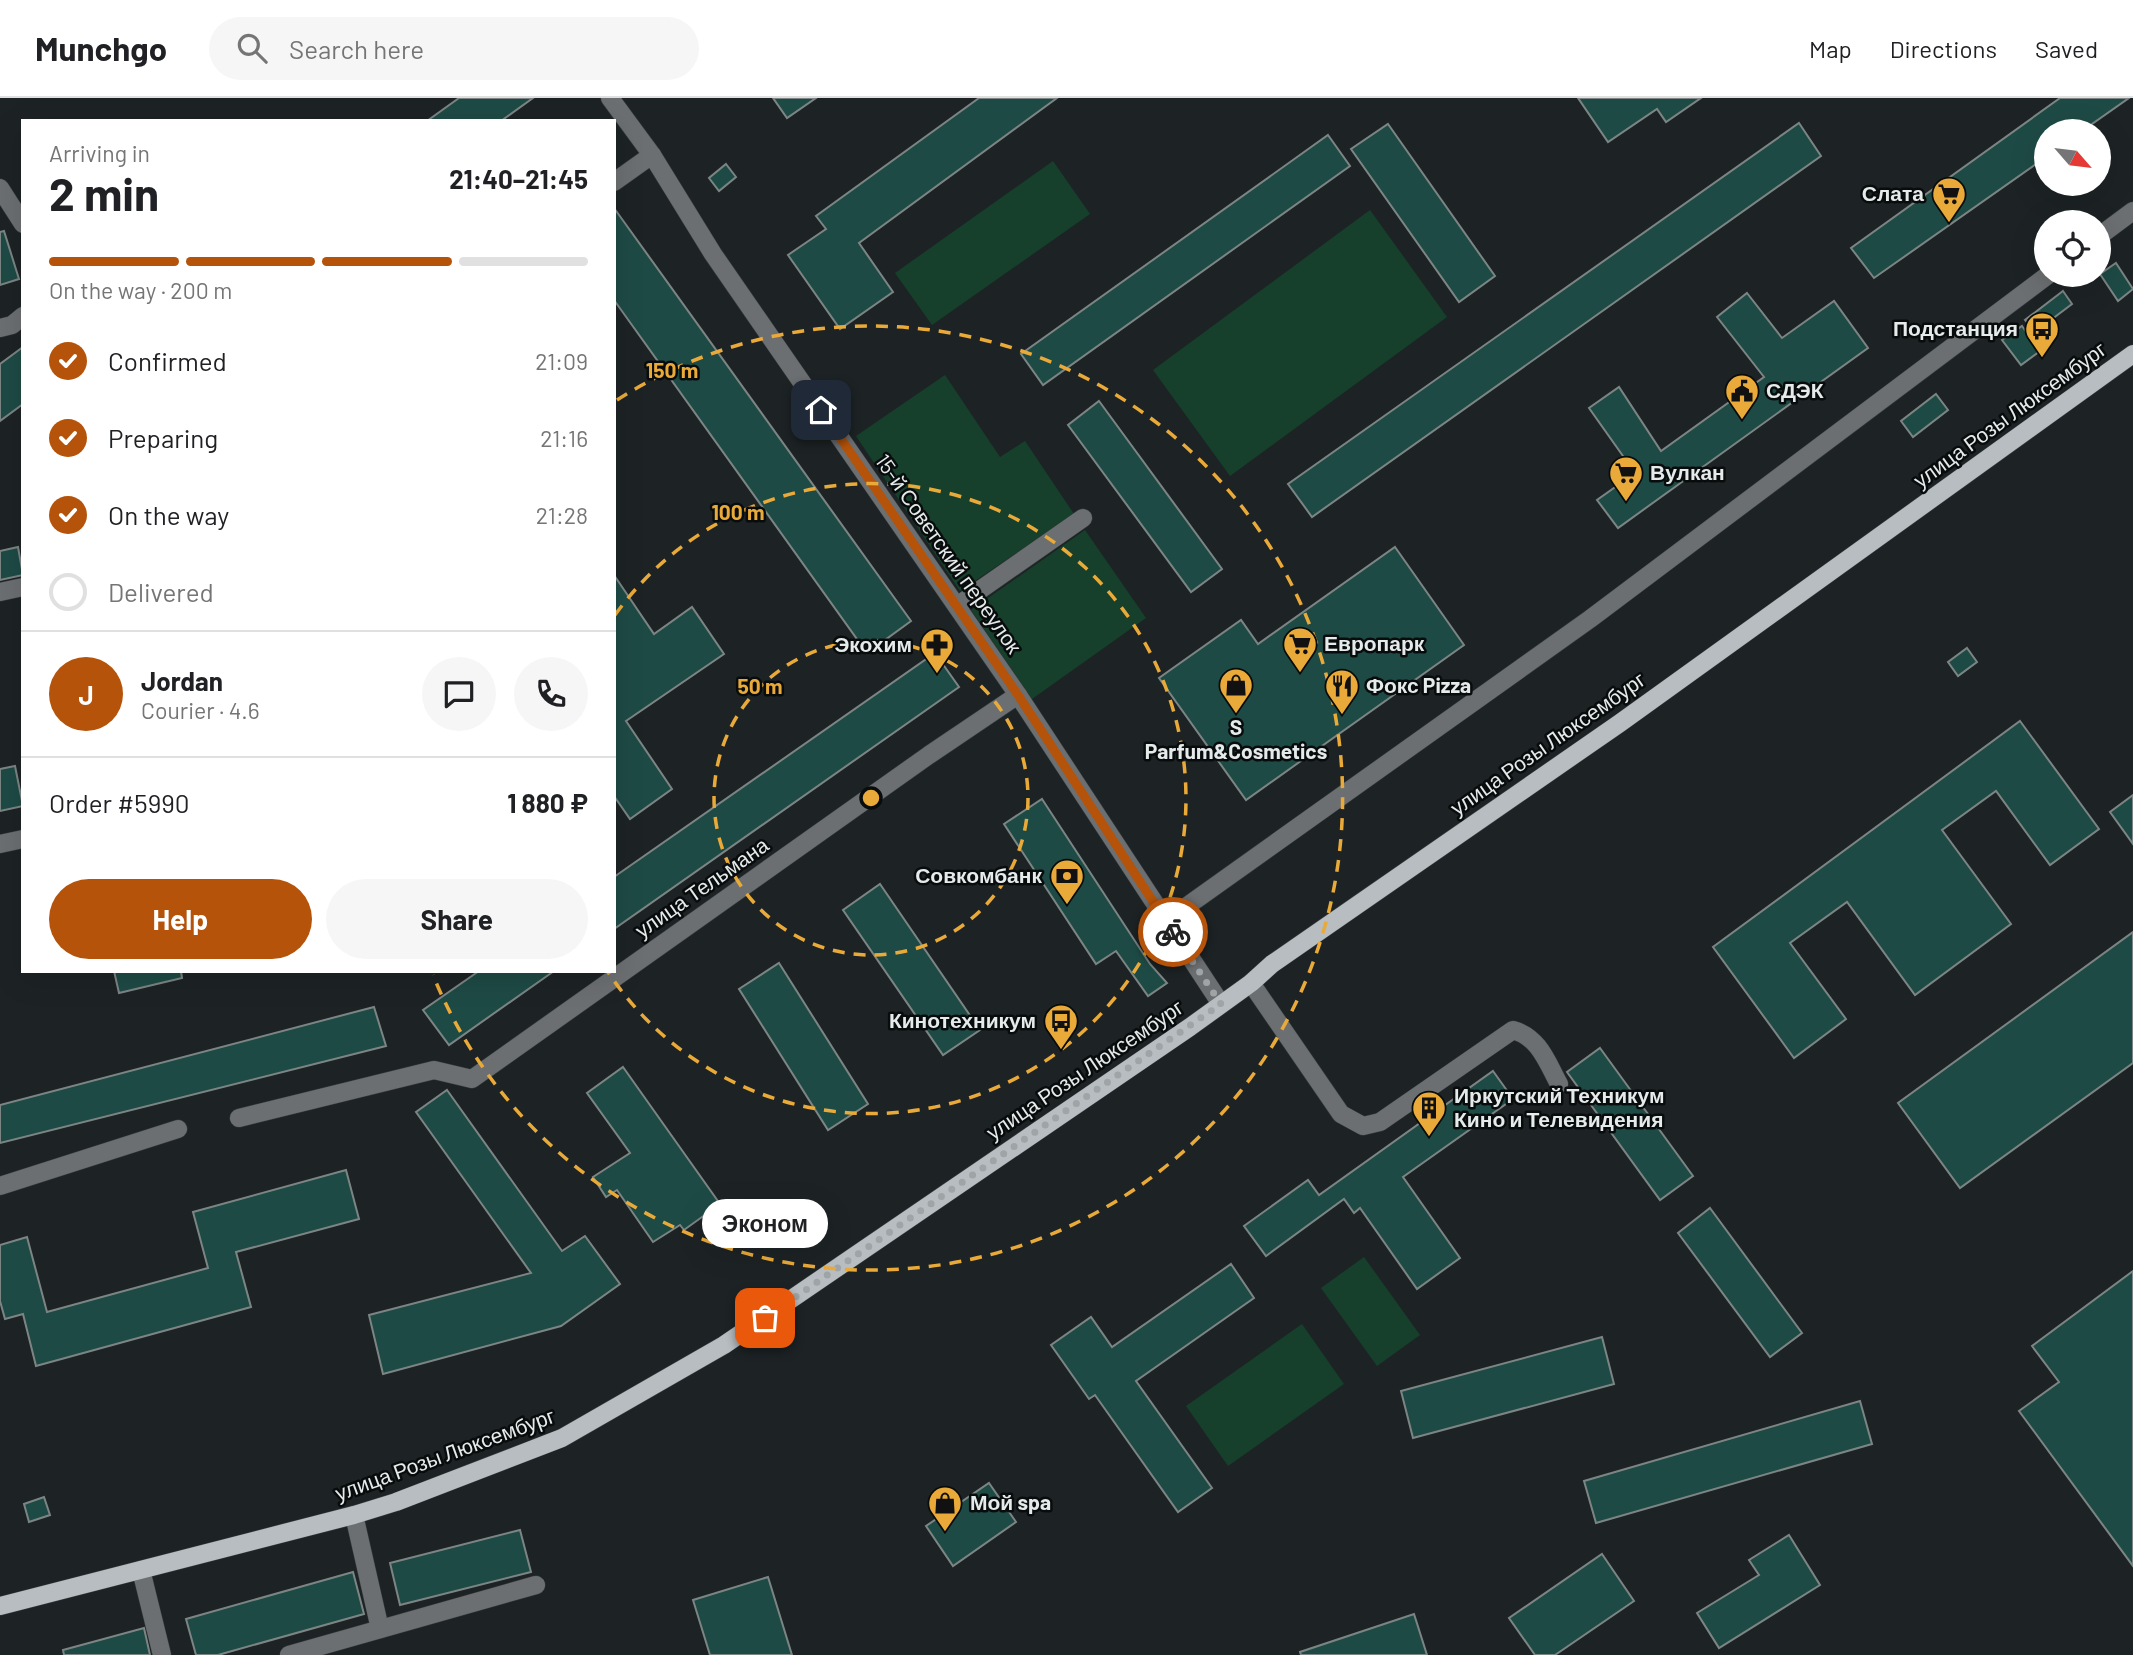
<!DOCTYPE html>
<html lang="en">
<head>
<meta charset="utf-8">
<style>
	:root { --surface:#fff; --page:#f6f6f6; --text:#202124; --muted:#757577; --line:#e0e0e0; --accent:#b45309 }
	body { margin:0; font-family:Barlow,sans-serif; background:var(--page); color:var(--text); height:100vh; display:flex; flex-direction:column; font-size:26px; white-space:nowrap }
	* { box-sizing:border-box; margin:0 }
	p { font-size:23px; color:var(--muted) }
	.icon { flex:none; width:38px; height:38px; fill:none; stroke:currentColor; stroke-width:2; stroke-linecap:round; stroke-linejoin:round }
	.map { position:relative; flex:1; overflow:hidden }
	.side { position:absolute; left:21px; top:21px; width:595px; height:854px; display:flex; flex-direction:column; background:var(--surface); border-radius:0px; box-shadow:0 7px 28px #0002 }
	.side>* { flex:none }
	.needle { width:46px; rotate:118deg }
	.controls { position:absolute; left:2034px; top:21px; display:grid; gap:14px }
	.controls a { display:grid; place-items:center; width:77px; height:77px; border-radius:50%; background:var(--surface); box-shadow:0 7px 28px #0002; font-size:35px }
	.pin { position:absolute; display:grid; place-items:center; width:60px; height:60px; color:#fff; margin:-30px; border-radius:14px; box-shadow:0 4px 10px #0006 }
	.courier { position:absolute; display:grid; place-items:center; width:70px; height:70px; margin:-35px; border:5px solid #b45309; border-radius:50%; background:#fff; color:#222; box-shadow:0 2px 9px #0007 }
	.bubble { position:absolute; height:49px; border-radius:24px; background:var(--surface); box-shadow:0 7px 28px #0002; font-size:23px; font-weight:700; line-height:49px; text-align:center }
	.overview em { font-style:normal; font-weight:700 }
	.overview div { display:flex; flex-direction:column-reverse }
	.overview { display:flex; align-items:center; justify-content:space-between; height:119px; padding:0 28px }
	h1 { font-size:46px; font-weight:700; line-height:52px }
	.bar { display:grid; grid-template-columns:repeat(4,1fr); gap:10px 7px; align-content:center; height:84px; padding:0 28px }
	.bar i { height:9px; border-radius:5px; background:var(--line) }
	.bar .active { background:var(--accent) }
	.bar p { grid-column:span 4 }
	.line { display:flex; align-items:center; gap:18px; padding:0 28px; border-top:2px solid var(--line) }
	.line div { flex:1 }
	.round { display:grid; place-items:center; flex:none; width:74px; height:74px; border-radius:37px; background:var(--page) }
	ol { padding:0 28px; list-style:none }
	li { display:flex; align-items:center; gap:21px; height:77px }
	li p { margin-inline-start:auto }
	li .icon { padding:7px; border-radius:50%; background:var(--accent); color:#fff; stroke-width:4 }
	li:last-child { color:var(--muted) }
	li i { width:38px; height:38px; border:4px solid var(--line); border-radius:50% }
	.action { display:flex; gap:14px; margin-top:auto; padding:14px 28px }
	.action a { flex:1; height:80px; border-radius:42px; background:var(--accent); color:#fff; font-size:28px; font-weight:700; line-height:80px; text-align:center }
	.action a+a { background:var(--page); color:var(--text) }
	header { display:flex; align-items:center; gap:42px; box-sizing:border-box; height:98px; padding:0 35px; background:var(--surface); border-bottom:2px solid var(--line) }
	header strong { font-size:33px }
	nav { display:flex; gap:38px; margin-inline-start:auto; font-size:24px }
	.search { width:490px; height:63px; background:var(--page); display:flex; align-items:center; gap:18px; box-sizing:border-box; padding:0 24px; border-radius:38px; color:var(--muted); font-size:26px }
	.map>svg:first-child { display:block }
	.green { fill:#16402b }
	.building { fill:#1e4a45; stroke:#7c8584; stroke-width:2 }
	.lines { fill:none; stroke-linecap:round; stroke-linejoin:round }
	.minor-casing { stroke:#393f41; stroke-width:19 }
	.major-casing { stroke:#393f41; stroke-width:19 }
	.minor { stroke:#6c6f71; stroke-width:18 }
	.major { stroke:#b7bdc1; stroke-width:18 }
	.done { stroke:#9fa4a6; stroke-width:7; stroke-dasharray:0 12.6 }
	.route { stroke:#b45309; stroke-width:9 }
	.ring { fill:none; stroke:#eaaa39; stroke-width:3.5; stroke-dasharray:12 9 }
	.labels { text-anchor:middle; stroke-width:5; stroke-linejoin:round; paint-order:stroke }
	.poi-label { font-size:21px; font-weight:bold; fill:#e5eaeb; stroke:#090c0d; text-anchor:start }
	.street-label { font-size:21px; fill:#e5eaeb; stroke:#090c0d }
	.centre { fill:#eaaa39; stroke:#090c0d; stroke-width:3.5 }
	.ring-label { font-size:21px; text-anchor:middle; font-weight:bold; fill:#eaaa39; stroke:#090c0d; stroke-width:5; stroke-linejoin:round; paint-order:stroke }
</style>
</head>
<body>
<header>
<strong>Munchgo</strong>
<div class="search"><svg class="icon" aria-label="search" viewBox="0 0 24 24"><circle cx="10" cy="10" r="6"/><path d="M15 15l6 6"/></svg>Search here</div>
<nav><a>Map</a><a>Directions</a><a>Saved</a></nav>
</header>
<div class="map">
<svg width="2133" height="1557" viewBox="0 0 2133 1557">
	<rect width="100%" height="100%" fill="#1d2325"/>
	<!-- green -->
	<g class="green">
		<path d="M1053,63L1090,116L932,227L895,175Z"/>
		<path d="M1370,112L1447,219L1230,378L1153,272Z"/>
		<path d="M945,277L1000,359L1025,343L1074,416L960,493L856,338Z"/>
		<path d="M1085,432L1146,520L1032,601L971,512Z"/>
		<path d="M1364,1159L1420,1237L1377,1268L1321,1190Z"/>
		<path d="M1302,1226L1344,1286L1228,1368L1186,1308Z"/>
	</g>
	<!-- building -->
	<g class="building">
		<path d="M459,0H533L501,23H427Z"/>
		<path d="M773,0H816L787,20Z"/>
		<path d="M979,0H1057L859,145L893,194L840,231L788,157L826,131L816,118Z"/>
		<path d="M1578,0H1701L1666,24L1657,11L1608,44Z"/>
		<path d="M2060,0H2129L2082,33H2046V59L1874,180L1851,150Z"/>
		<path d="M1799,25L1821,58L1312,419L1288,386Z"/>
		<path d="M1388,26L1495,178L1459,204L1351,51Z"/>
		<path d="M1328,37L1350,68L1043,287L1021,256Z"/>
		<path d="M726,66L736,79L719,93L709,80Z"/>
		<path d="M614,110L911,523L867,555L614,202Z"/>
		<path d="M4,133L19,181L0,187V134Z"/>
		<path d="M2116,165L2133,191L2118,203L2100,176Z"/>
		<path d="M2063,193L2072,206L2035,234L2025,222Z"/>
		<path d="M1747,195L1782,240L1834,203L1868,250L1618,430L1597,402L1635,375L1589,310L1619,289L1661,353L1764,279L1717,219Z"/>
		<path d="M2022,228L2040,253L2021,267L2002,242Z"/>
		<path d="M23,249V306L0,323V266Z"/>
		<path d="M1936,296L1948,312L1913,339L1901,323Z"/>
		<path d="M1099,303L1222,471L1191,494L1068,327Z"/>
		<path d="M18,449L23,477L0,482V453Z"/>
		<path d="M1395,449L1464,547L1246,702L1159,580L1241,522L1258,546Z"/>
		<path d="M614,477L654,536L692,509L724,556L626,623L672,691L630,721L614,698Z"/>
		<path d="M1967,550L1977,564L1958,578L1948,564Z"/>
		<path d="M935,555L959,589L614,831V779Z"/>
		<path d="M2020,623L2099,731L2050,767L1996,693L1942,732L2011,826L1915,897L1847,804L1790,845L1846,921L1794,960L1713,849Z"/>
		<path d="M15,668L23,708L0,713V671Z"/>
		<path d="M2133,697V746L2110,714Z"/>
		<path d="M1042,701L1150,866L1167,885L1148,898L1116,853L1096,866L1004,726Z"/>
		<path d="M880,786L980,932L943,957L843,812Z"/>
		<path d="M2133,834V965L1960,1090L1898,1005Z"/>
		<path d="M779,865L868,1006L828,1032L739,891Z"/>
		<path d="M114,873H181L182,880L119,895Z"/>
		<path d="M479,873H554L449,947L423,912Z"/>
		<path d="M374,909L386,948L0,1045V1007Z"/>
		<path d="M1600,950L1693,1078L1660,1102L1567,974Z"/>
		<path d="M623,969L720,1106L684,1132L680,1127L653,1144L617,1092L606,1099L593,1079L630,1055L587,995Z"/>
		<path d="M1493,973L1513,1001L1403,1079L1460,1160L1417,1191L1360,1110L1354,1115L1344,1101L1266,1158L1244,1128L1308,1082L1319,1097Z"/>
		<path d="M447,992L562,1153L585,1138L620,1186L561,1228L383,1276L369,1217L531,1175L416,1014Z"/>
		<path d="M346,1072L359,1121L236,1154L251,1209L36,1268L23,1216L5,1221L0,1203V1147L27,1139L47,1214L208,1170L193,1114Z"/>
		<path d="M1710,1110L1802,1235L1770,1259L1678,1135Z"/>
		<path d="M1231,1166L1254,1200L1136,1283L1212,1390L1178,1414L1095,1297L1089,1301L1051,1247L1091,1219L1112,1249Z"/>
		<path d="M2133,1173V1468L2019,1313L2059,1284L2032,1248Z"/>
		<path d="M1602,1239L1614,1286L1413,1340L1401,1293Z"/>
		<path d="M1860,1303L1872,1346L1596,1425L1584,1383Z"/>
		<path d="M989,1385L1016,1424L953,1468L926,1428Z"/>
		<path d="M44,1399L50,1417L29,1424L24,1406Z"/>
		<path d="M520,1432L531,1474L400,1507L390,1465Z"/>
		<path d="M1789,1437L1820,1487L1719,1550L1697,1515L1759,1477L1749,1462Z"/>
		<path d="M1602,1456L1634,1503L1555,1557H1535L1509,1520Z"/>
		<path d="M353,1474L364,1516L218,1557H196L186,1521Z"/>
		<path d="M768,1479L792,1557H710L693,1502Z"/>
		<path d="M1414,1516L1427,1557H1301L1300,1554Z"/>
		<path d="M144,1530L150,1557H64L63,1552Z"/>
	</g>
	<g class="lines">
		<!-- minor casing -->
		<g class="minor-casing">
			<g id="minor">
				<path d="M610,0L652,57L713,156L1018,597L1221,906"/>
				<path d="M614,84L652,57"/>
				<path d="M0,90L23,126"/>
				<path d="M2098,139L2133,113"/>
				<path d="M0,230L12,227L23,218"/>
				<path d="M0,494L23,489"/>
				<path d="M957,508L1083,420"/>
				<path d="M0,746L23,741"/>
				<path d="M1166,823L1590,521L2048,177"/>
				<path d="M1251,885L1341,1016L1363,1028L1380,1024L1513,932C1539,939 1547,964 1559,986"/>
				<path d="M239,1020L434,972L472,981L929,657L1018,597"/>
				<path d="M0,1088L178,1031"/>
				<path d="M354,1417L380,1531"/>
				<path d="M141,1472L162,1557"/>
				<path d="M289,1557L536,1487"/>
			</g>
		</g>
		<!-- major casing -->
		<g class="major-casing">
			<path id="major" d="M0,1508L354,1417L396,1404L562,1340L724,1247L1190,929L1251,885L1272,866L1620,625L2133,256"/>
		</g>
		<!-- minor -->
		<use href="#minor" class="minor"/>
		<!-- major -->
		<use href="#major" class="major"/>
	</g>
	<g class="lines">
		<!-- done -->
		<path class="done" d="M765,1220L1221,906L1173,834"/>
		<!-- route -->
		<path class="route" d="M821,312L1018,597L1173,834"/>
	</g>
	<!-- distance rings -->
	<g class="ring">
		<circle cx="871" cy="700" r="157"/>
		<path d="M615 517A315 315 0 1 1 608 874"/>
		<path d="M617 302A472 472 0 1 1 433 877"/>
	</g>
	<!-- icons -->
	<defs>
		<g id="supermarket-pin" transform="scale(1.75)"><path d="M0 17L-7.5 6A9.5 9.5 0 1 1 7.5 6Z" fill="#eaaa39" stroke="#090c0d"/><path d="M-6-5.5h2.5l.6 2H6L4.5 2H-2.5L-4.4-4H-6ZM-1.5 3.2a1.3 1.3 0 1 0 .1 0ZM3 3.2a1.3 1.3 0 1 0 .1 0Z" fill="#111"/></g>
		<g id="bus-pin" transform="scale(1.75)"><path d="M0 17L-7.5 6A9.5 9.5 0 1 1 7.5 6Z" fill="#eaaa39" stroke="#090c0d"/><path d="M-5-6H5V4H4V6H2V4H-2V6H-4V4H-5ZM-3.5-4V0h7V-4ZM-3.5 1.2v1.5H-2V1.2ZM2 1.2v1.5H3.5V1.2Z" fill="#111"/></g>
		<g id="civic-pin" transform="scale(1.75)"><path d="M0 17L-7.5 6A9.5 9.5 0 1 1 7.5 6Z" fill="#eaaa39" stroke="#090c0d"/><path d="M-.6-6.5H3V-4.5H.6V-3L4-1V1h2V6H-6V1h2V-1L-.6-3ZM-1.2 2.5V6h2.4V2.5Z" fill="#111"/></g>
		<g id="pharmacy-pin" transform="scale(1.75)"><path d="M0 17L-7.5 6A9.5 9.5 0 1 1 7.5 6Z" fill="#eaaa39" stroke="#090c0d"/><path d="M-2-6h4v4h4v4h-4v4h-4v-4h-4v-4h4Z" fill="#111"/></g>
		<g id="shop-pin" transform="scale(1.75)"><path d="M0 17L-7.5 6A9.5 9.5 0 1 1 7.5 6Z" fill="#eaaa39" stroke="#090c0d"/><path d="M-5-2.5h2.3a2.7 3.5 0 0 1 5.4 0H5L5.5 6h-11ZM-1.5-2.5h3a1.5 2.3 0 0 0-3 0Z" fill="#111"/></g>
		<g id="restaurant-pin" transform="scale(1.75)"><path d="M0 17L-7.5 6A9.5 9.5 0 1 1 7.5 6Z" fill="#eaaa39" stroke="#090c0d"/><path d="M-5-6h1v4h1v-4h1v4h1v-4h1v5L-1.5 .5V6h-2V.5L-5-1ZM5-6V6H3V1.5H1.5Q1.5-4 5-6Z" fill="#111"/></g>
		<g id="bank-pin" transform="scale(1.75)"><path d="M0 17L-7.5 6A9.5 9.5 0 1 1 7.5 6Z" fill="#eaaa39" stroke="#090c0d"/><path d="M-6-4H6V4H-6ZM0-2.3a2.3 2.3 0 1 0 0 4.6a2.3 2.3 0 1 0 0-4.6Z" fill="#111"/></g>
		<g id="building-pin" transform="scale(1.75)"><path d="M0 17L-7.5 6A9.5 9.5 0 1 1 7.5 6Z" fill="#eaaa39" stroke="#090c0d"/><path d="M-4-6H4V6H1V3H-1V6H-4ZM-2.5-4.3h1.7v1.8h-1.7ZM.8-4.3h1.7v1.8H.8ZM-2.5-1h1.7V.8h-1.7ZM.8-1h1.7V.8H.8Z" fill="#111"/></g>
	</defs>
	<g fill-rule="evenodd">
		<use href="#supermarket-pin" x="1949" y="96"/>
		<use href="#bus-pin" x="2042" y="231"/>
		<use href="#civic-pin" x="1742" y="293"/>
		<use href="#supermarket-pin" x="1626" y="375"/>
		<use href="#supermarket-pin" x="1300" y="546"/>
		<use href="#pharmacy-pin" x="937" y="547"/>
		<use href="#shop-pin" x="1236" y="587"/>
		<use href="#restaurant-pin" x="1342" y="588"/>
		<use href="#bank-pin" x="1067" y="778"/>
		<use href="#bus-pin" x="1061" y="923"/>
		<use href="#building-pin" x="1429" y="1010"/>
		<use href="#shop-pin" x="945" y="1405"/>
	</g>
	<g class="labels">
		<!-- poi labels -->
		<g class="poi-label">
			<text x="1924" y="103" text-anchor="end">Слата</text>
			<text x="2018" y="238" text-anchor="end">Подстанция</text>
			<text x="1766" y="300">СДЭК</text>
			<text x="1650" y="382">Вулкан</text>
			<text x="1324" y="553">Европарк</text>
			<text x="912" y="554" text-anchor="end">Экохим</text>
			<text x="1366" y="595">Фокс Pizza</text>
			<text x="1236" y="637" text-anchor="middle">S<tspan x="1236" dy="24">Parfum&amp;Cosmetics</tspan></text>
			<text x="1042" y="785" text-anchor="end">Совкомбанк</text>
			<text x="1036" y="930" text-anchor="end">Кинотехникум</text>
			<text x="1454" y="1005">Иркутский Техникум<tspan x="1454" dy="24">Кино и Телевидения</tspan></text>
			<text x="970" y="1412">Мой spa</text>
		</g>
		<!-- street labels -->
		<g class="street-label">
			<text transform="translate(2010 317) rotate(-36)" y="7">улица Розы Люксембург</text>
			<text transform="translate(948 456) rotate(55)" y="7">15-й Советский переулок</text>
			<text transform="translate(1548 646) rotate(-35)" y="7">улица Розы Люксембург</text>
			<text transform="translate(702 790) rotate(-35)" y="7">улица Тельмана</text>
			<text transform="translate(1085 972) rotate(-34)" y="7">улица Розы Люксембург</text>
			<text transform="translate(445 1357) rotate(-20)" y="7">улица Розы Люксембург</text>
		</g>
	</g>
	<circle cx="871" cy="700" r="10" class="centre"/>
	<g class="ring-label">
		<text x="672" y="280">150 m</text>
		<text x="738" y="422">100 m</text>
		<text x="760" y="596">50 m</text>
	</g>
</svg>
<div class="controls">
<a><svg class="needle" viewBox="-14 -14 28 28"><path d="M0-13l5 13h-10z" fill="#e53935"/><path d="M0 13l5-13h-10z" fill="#757577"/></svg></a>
<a><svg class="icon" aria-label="locate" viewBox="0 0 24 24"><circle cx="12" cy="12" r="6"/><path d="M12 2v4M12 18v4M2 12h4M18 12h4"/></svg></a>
</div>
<div class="pin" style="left:765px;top:1220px;background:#ea580c"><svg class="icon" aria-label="bag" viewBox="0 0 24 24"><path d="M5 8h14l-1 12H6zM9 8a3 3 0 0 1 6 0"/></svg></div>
<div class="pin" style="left:821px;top:312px;background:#1f2937"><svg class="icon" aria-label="home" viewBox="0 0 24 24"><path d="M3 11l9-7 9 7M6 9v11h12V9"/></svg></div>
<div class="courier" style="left:1173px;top:834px"><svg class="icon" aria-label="bike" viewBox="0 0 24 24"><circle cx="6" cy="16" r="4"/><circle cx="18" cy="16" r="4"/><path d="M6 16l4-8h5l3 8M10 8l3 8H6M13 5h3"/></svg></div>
<div class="bubble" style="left:702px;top:1101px;width:126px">Эконом</div>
<section class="side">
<div class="overview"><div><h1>2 min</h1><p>Arriving in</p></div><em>21:40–21:45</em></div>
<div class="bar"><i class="active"></i><i class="active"></i><i class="active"></i><i></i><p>On the way · 200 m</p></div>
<ol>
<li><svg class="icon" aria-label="check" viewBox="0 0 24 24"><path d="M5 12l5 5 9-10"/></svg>Confirmed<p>21:09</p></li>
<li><svg class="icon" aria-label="check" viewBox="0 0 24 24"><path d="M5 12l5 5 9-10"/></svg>Preparing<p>21:16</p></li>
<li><svg class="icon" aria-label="check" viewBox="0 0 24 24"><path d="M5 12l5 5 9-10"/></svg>On the way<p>21:28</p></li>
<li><i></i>Delivered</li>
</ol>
<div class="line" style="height:126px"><b class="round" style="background:var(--accent);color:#fff">J</b><div><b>Jordan</b><p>Courier · 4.6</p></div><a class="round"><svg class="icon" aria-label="chat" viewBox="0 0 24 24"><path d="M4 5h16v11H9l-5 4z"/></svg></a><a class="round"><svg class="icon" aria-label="phone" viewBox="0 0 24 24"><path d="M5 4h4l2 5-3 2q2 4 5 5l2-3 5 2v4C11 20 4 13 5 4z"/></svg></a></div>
<div class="line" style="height:91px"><div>Order #5990</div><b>1 880 ₽</b></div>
<div class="action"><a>Help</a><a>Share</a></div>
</section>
</div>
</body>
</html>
